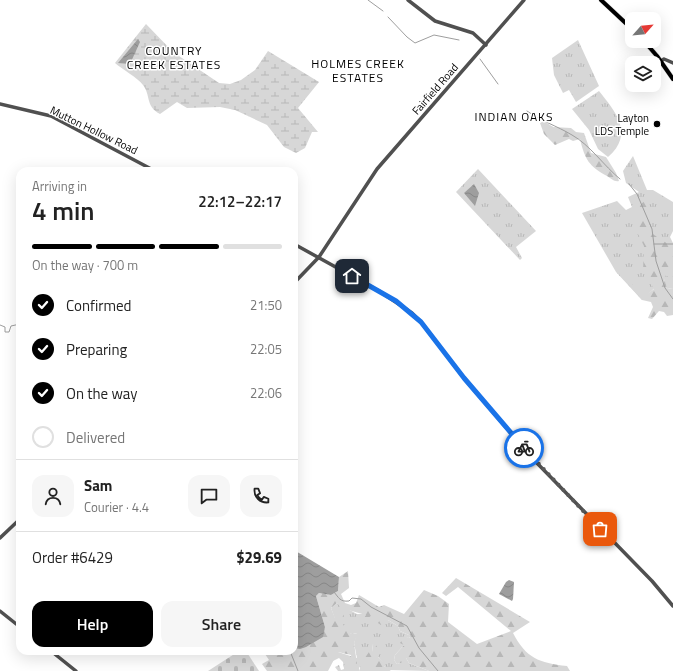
<!DOCTYPE html>
<html lang="en">
<head>
<meta charset="utf-8">
<style>
	:root { --surface:#fff; --page:#f6f6f6; --text:#222; --muted:#767676; --line:#e0e0e0; --accent:#000 }
	body { margin:0; font-family:"Titillium Web",sans-serif; background:var(--page); color:var(--text); height:100vh; display:flex; flex-direction:column; font-size:15px; white-space:nowrap }
	* { box-sizing:border-box; margin:0 }
	p { font-size:13px; color:var(--muted) }
	.icon { flex:none; width:22px; height:22px; fill:none; stroke:currentColor; stroke-width:2; stroke-linecap:round; stroke-linejoin:round }
	.map { position:relative; flex:1; overflow:hidden }
	.sheet { position:absolute; left:16px; top:167px; width:282px; height:488px; display:flex; flex-direction:column; background:var(--surface); border-radius:12px; box-shadow:0 4px 16px #0002 }
	.sheet>* { flex:none }
	.needle { width:26px; rotate:63deg }
	.tools { position:absolute; left:625px; top:12px; display:grid; gap:8px }
	.tools a { display:grid; place-items:center; width:36px; height:36px; border-radius:8px; background:var(--surface); box-shadow:0 4px 16px #0002; font-size:20px }
	.pin { position:absolute; display:grid; place-items:center; width:34px; height:34px; color:#fff; margin:-17px; border-radius:8px; box-shadow:0 2px 6px #0006 }
	.courier { position:absolute; display:grid; place-items:center; width:40px; height:40px; margin:-20px; border:3px solid #1a73e8; border-radius:50%; background:#fff; color:#222; box-shadow:0 1px 5px #0007 }
	.overview em { font-style:normal; font-weight:600 }
	.overview div { display:flex; flex-direction:column-reverse }
	.overview { display:flex; align-items:center; justify-content:space-between; height:68px; padding:0 16px }
	h1 { font-size:26px; font-weight:600; line-height:30px }
	.bar { display:grid; grid-template-columns:repeat(4,1fr); gap:6px 4px; align-content:center; height:48px; padding:0 16px }
	.bar i { height:5px; border-radius:3px; background:var(--line) }
	.bar .selected { background:var(--accent) }
	.bar p { grid-column:span 4 }
	.line { display:flex; align-items:center; gap:10px; padding:0 16px; border-top:1px solid var(--line) }
	.line div { flex:1 }
	.round { display:grid; place-items:center; flex:none; width:42px; height:42px; border-radius:12px; background:var(--page) }
	ol { padding:0 16px; list-style:none }
	li { display:flex; align-items:center; gap:12px; height:44px }
	li p { margin-inline-start:auto }
	li .icon { padding:4px; border-radius:50%; background:var(--accent); color:#fff; stroke-width:4 }
	li:last-child { color:var(--muted) }
	li i { width:22px; height:22px; border:2px solid var(--line); border-radius:50% }
	.primary-button { display:flex; gap:8px; margin-top:auto; padding:8px 16px }
	.primary-button a { flex:1; height:46px; border-radius:12px; background:var(--accent); color:#fff; font-size:16px; font-weight:600; line-height:46px; text-align:center }
	.primary-button a+a { background:var(--page); color:var(--text) }
	.map>svg:first-child { display:block }
	.grass { fill:url(#grass-tufts) }
	.forest { fill:url(#forest-firs) }
	.wetland { fill:url(#wetland-marsh) }
	.cemetery { fill:url(#cemetery-stones) }
	.water { fill:url(#water-waves) }
	.lines { fill:none; stroke-linecap:round; stroke-linejoin:round }
	.stream { stroke:#9e9e9e; stroke-width:1 }
	.major-casing { stroke:#dbdbdb; stroke-width:5 }
	.minor { stroke:#505050; stroke-width:3.5 }
	.major { stroke:#000; stroke-width:4 }
	.done { stroke:#595959; stroke-width:4; stroke-dasharray:0 7.2 }
	.route { stroke:#1a73e8; stroke-width:5 }
	.poi-dot { fill:#000; stroke:#fff; stroke-width:1.5 }
	.labels { text-anchor:middle; stroke-width:3; stroke-linejoin:round; paint-order:stroke }
	.street-label { font-size:11px; fill:#000; stroke:#fff }
	.poi-label { font-size:11px; fill:#000; stroke:#fff; text-anchor:end }
	.neighbourhood-label { font-size:12px; letter-spacing:1px; fill:#000; stroke:#fff }
</style>
</head>
<body>
<div class="map">
<svg width="673" height="671" viewBox="0 0 673 671">
	<defs>
		<pattern id="grass-tufts" width="24" height="20" patternUnits="userSpaceOnUse"><rect width="24" height="20" fill="#d7d7d7"/><path d="M3 7l-1-3M5 7V3M7 7l1-3M15 17l-1-3M17 17v-4M19 17l1-3" fill="none" stroke="#b7b7b7"/></pattern>
		<pattern id="forest-firs" width="22" height="20" patternUnits="userSpaceOnUse"><rect width="22" height="20" fill="#d7d7d7"/><path d="M5 1l3.5 6h-7zM16 11l3.5 6h-7z" fill="#b7b7b7"/></pattern>
		<pattern id="wetland-marsh" width="20" height="14" patternUnits="userSpaceOnUse"><rect width="20" height="14" fill="#d7d7d7"/><path d="M1 5h8M5 5V1M11 12h8M15 12V8" fill="none" stroke="#b7b7b7"/></pattern>
		<pattern id="cemetery-stones" width="16" height="16" patternUnits="userSpaceOnUse"><rect width="16" height="16" fill="#d7d7d7"/><path d="M2 7V4a2 2 0 0 1 4 0v3zM10 15v-3a2 2 0 0 1 4 0v3z" fill="#b7b7b7"/></pattern>
		<pattern id="water-waves" width="16" height="10" patternUnits="userSpaceOnUse"><rect width="16" height="10" fill="#9e9e9e"/><path d="M0 5q4-4 8 0t8 0" fill="none" stroke="#868686"/></pattern>
	</defs>
	<rect width="100%" height="100%" fill="#fff"/>
	<!-- grass -->
	<g class="grass">
		<path d="M578,40L599,86L576,102L569,90L563,93L554,75L552,58Z"/>
		<path d="M599,91C615,111 635,134 608,157L598,149L589,130L572,109Z"/>
		<path d="M633,156L647,190H653L673,202V231L670,237L673,243V289L667,288L664,279L642,300L616,272L582,213L617,201L626,210L632,207L628,197L639,192L626,183L623,171Z"/>
		<path d="M478,169L536,231L516,247L522,258L520,260L456,192Z"/>
		<path d="M337,603L357,614H373L381,619L388,620L398,626L400,631L411,636L409,638L404,637V645L395,655L394,660L397,664L401,663L404,657L406,658L409,663L429,671L388,670L384,666V663L378,657L373,644L372,652L359,668L360,671H338L335,667L339,665L341,670L344,669L343,662L339,658L331,662L339,648L338,652L357,658L354,643L357,633L351,634L335,619L331,608Z"/>
	</g>
	<!-- forest -->
	<g class="forest">
		<path d="M544,121L553,127L571,128L576,132L584,133L591,153L606,157L616,173L619,181C614,182 612,179 607,176C589,166 585,160 580,139L573,141L569,139L555,145L544,134L540,123Z"/>
		<path d="M646,201L649,202C651,210 646,221 648,227C653,239 670,241 673,250C673,257 673,268 673,276L671,279L666,275L664,278L667,288L673,289V315L667,316L664,312L659,311L652,319L648,318L653,307L651,302L642,300L618,273L619,271C627,273 628,280 633,285C637,288 642,291 646,295L654,289L648,278L651,275L648,273L645,275L643,272L644,246L631,220L635,219C639,212 638,203 646,201Z"/>
		<path d="M348,571L349,588L341,594L345,603L351,605L356,603L359,595L379,607L384,605L404,614L424,590L438,596L449,604L448,622L477,644L511,631L458,587L446,596L442,593L456,578L530,622L513,633C526,658 539,663 567,666L570,671H429L409,663L406,658L401,663L397,664L394,660L395,655L404,645L400,643L404,636L409,638L411,636L400,631L398,626L388,620L381,625L378,623L380,619L374,620L373,614L366,620L363,619L366,615L341,608L337,603L331,608L335,618L340,613L344,615L342,625L348,626V629L351,634L358,633L354,643L357,664L352,661L351,655L338,652L328,671H267L262,664L269,660L263,651H294V648L323,632L325,627L316,596L319,593L331,595L338,591L339,577Z"/>
		<path d="M373,644L376,645L380,653L378,657L385,663L384,666L391,671H360V665L369,652H372Z"/>
	</g>
	<!-- wetland -->
	<path class="wetland" d="M146,24L173,52L219,83L230,84L241,80L255,70L268,51L319,82L298,108L318,132H312L305,148L296,153L284,147L267,125L235,110L220,107L187,108L177,102L160,114C145,106 151,95 143,85C138,78 122,69 115,63Z"/>
	<!-- cemetery -->
	<path class="cemetery" d="M239,651H246L259,671H208Z"/>
	<!-- water -->
	<g class="water">
		<path d="M138,39L140,42L130,64L118,63Z"/>
		<path d="M474,184L479,193L475,206L464,193Z"/>
		<path d="M294,550L339,577L338,591L331,595L319,593L316,596L325,627L323,637L306,647L300,649L294,648Z"/>
		<path d="M509,580L514,582L513,599L512,601L499,594L506,582Z"/>
	</g>
	<g class="lines">
		<!-- stream -->
		<g class="stream">
			<path d="M368,0L383,11"/>
			<path d="M388,17L407,37L415,43L434,35L459,40"/>
			<path d="M480,59L498,84"/>
			<path d="M527,111C541,121 557,126 572,135C590,145 604,166 620,179"/>
			<path d="M629,184L637,194L652,229L656,261L665,288L673,299"/>
			<path d="M654,244H673"/>
			<path d="M0,325L5,327V332H9L11,326L20,324"/>
			<path d="M334,592C339,598 340,602 349,601L352,598L361,599L371,607L407,626L419,648L438,671"/>
			<path d="M290,651L298,671"/>
		</g>
		<!-- major casing -->
		<g class="major-casing">
			<g id="major">
				<path d="M601,0L632,29"/>
				<path d="M644,41L657,56L673,79"/>
			</g>
		</g>
		<!-- minor -->
		<g class="minor">
			<path d="M408,0L435,21L473,33L486,45"/>
			<path d="M661,61L664,59L673,63"/>
			<path d="M0,104L51,116L155,171"/>
			<path d="M294,244L379,291L412,313L421,322L464,378L533,459L652,581L673,606"/>
			<path d="M294,283L319,257L377,169L524,0"/>
			<path d="M0,538L20,519"/>
			<path d="M0,611L20,627"/>
			<path d="M51,651L76,671"/>
		</g>
		<!-- major -->
		<use href="#major" class="major"/>
	</g>
	<g class="lines">
		<!-- done -->
		<path class="done" d="M524,448L600,529"/>
		<!-- route -->
		<path class="route" d="M352,276L396,301L421,322L464,378L524,448"/>
	</g>
	<!-- markers -->
	<circle class="poi-dot" cx="657" cy="124" r="4"/>
	<g class="labels">
		<!-- street labels -->
		<g class="street-label">
			<text transform="translate(435 89) rotate(-49)" y="4">Fairfield Road</text>
			<text transform="translate(94 130) rotate(26)" y="4">Mutton Hollow Road</text>
		</g>
		<!-- poi labels -->
		<g class="poi-label">
			<text x="649" y="122">Layton<tspan x="649" dy="13">LDS Temple</tspan></text>
		</g>
		<!-- neighbourhood labels -->
		<g class="neighbourhood-label">
			<text x="174" y="55">COUNTRY<tspan x="174" dy="14">CREEK ESTATES</tspan></text>
			<text x="358" y="68">HOLMES CREEK<tspan x="358" dy="14">ESTATES</tspan></text>
			<text x="514" y="121">INDIAN OAKS</text>
		</g>
	</g>
</svg>
<div class="tools">
<a><svg class="needle" viewBox="-14 -14 28 28"><path d="M0-13l5 13h-10z" fill="#e53935"/><path d="M0 13l5-13h-10z" fill="#767676"/></svg></a>
<a><svg class="icon" aria-label="layers" viewBox="0 0 24 24"><path d="M12 4l9 5-9 5-9-5zM3 14l9 5 9-5"/></svg></a>
</div>
<div class="pin" style="left:600px;top:529px;background:#ea580c"><svg class="icon" aria-label="bag" viewBox="0 0 24 24"><path d="M5 8h14l-1 12H6zM9 8a3 3 0 0 1 6 0"/></svg></div>
<div class="pin" style="left:352px;top:276px;background:#1f2937"><svg class="icon" aria-label="home" viewBox="0 0 24 24"><path d="M3 11l9-7 9 7M6 9v11h12V9"/></svg></div>
<div class="courier" style="left:524px;top:448px"><svg class="icon" aria-label="bike" viewBox="0 0 24 24"><circle cx="6" cy="16" r="4"/><circle cx="18" cy="16" r="4"/><path d="M6 16l4-8h5l3 8M10 8l3 8H6M13 5h3"/></svg></div>
<section class="sheet">
<div class="overview"><div><h1>4 min</h1><p>Arriving in</p></div><em>22:12–22:17</em></div>
<div class="bar"><i class="selected"></i><i class="selected"></i><i class="selected"></i><i></i><p>On the way · 700 m</p></div>
<ol>
<li><svg class="icon" aria-label="check" viewBox="0 0 24 24"><path d="M5 12l5 5 9-10"/></svg>Confirmed<p>21:50</p></li>
<li><svg class="icon" aria-label="check" viewBox="0 0 24 24"><path d="M5 12l5 5 9-10"/></svg>Preparing<p>22:05</p></li>
<li><svg class="icon" aria-label="check" viewBox="0 0 24 24"><path d="M5 12l5 5 9-10"/></svg>On the way<p>22:06</p></li>
<li><i></i>Delivered</li>
</ol>
<div class="line" style="height:72px"><a class="round"><svg class="icon" aria-label="person" viewBox="0 0 24 24"><circle cx="12" cy="8" r="4"/><path d="M4 21q1-7 8-7t8 7"/></svg></a><div><b>Sam</b><p>Courier · 4.4</p></div><a class="round"><svg class="icon" aria-label="chat" viewBox="0 0 24 24"><path d="M4 5h16v11H9l-5 4z"/></svg></a><a class="round"><svg class="icon" aria-label="phone" viewBox="0 0 24 24"><path d="M5 4h4l2 5-3 2q2 4 5 5l2-3 5 2v4C11 20 4 13 5 4z"/></svg></a></div>
<div class="line" style="height:52px"><div>Order #6429</div><b>$29.69</b></div>
<div class="primary-button"><a>Help</a><a>Share</a></div>
</section>
</div>
</body>
</html>
